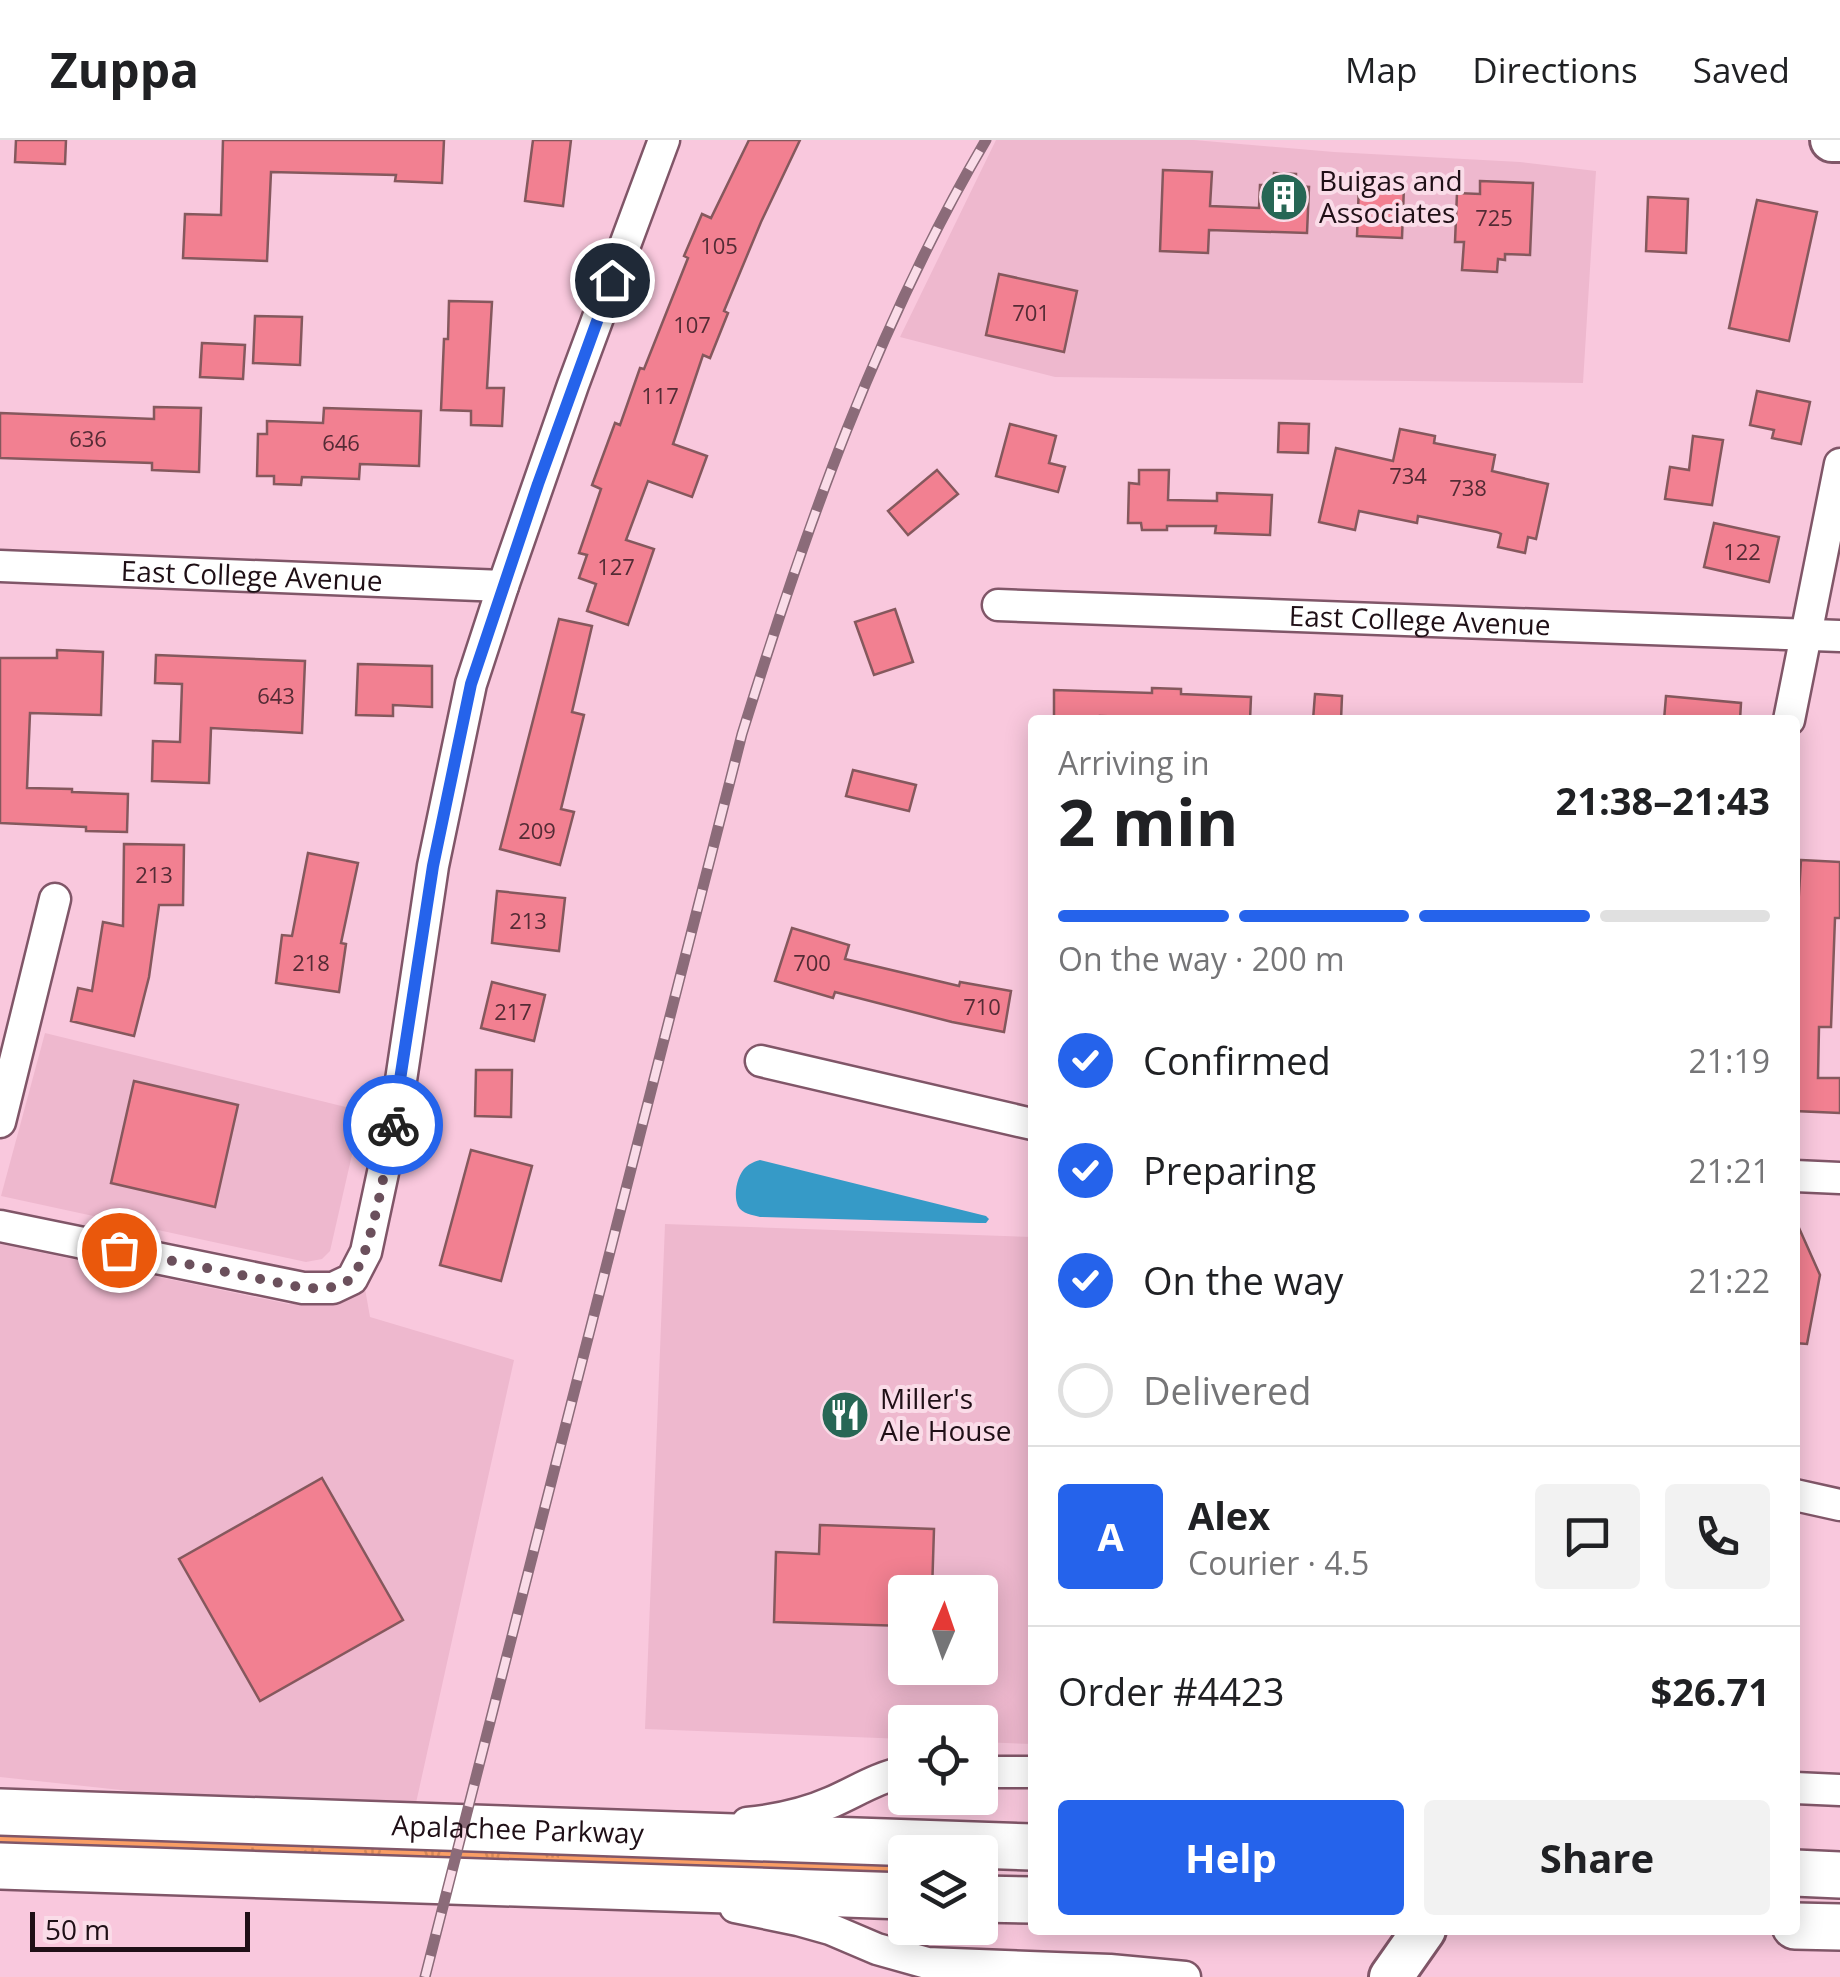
<!DOCTYPE html>
<html lang="en">
<head>
<meta charset="utf-8">
<style>
	:root { --surface:#fff; --page:#f2f2f2; --text:#202124; --muted:#757577; --line:#e0e0e0; --accent:#2563eb }
	body { margin:0; font-family:"Open Sans",sans-serif; background:var(--page); color:var(--text); height:100vh; display:flex; flex-direction:column; font-size:38px; white-space:nowrap }
	* { box-sizing:border-box; margin:0 }
	p { font-size:32px; color:var(--muted) }
	.icon { flex:none; width:55px; height:55px; fill:none; stroke:currentColor; stroke-width:2; stroke-linecap:round; stroke-linejoin:round }
	.map { position:relative; flex:1; overflow:hidden }
	.side { position:absolute; left:1028px; top:575px; width:772px; height:1220px; display:flex; flex-direction:column; background:var(--surface); border-radius:10px; box-shadow:0 5px 25px #0003 }
	.side>* { flex:none }
	.needle { width:65px; rotate:2deg }
	.buttons { position:absolute; left:888px; top:1435px; display:grid; gap:20px }
	.buttons a { display:grid; place-items:center; width:110px; height:110px; border-radius:10px; background:var(--surface); box-shadow:0 5px 25px #0003; font-size:50px }
	.scale { position:absolute; left:30px; bottom:25px; width:220px; box-sizing:border-box; padding-left:10px; border:5px solid #1f0f16; border-top:0; font-size:28px; line-height:35px; white-space:nowrap; color:#1f0f16; -webkit-text-stroke:8px #fadce8; paint-order:stroke }
	.pin { position:absolute; display:grid; place-items:center; width:85px; height:85px; color:#fff; margin:-42px; border:5px solid #fff; border-radius:50%; box-shadow:0 2px 10px #0007 }
	.courier { position:absolute; display:grid; place-items:center; width:100px; height:100px; margin:-50px; border:8px solid #2563eb; border-radius:50%; background:#fff; color:#222; box-shadow:0 2px 12px #0007 }
	.head em { font-style:normal; font-weight:700 }
	.head div { display:flex; flex-direction:column-reverse }
	.head { display:flex; align-items:center; justify-content:space-between; height:170px; padding:0 30px }
	h1 { font-size:65px; font-weight:700; line-height:75px }
	.bar { display:grid; grid-template-columns:repeat(4,1fr); gap:15px 10px; align-content:center; height:120px; padding:0 30px }
	.bar i { height:12px; border-radius:8px; background:var(--line) }
	.bar .active { background:var(--accent) }
	.bar p { grid-column:span 4 }
	.line { display:flex; align-items:center; gap:25px; padding:0 30px; border-top:2px solid var(--line) }
	.line div { flex:1 }
	.round { display:grid; place-items:center; flex:none; width:105px; height:105px; border-radius:10px; background:var(--page) }
	ol { padding:0 30px; list-style:none }
	li { display:flex; align-items:center; gap:30px; height:110px }
	li p { margin-inline-start:auto }
	li .icon { padding:10px; border-radius:50%; background:var(--accent); color:#fff; stroke-width:4 }
	li:last-child { color:var(--muted) }
	li i { width:55px; height:55px; border:5px solid var(--line); border-radius:50% }
	.cta { display:flex; gap:20px; margin-top:auto; padding:20px 30px }
	.cta a { flex:1; height:115px; border-radius:10px; background:var(--accent); color:#fff; font-size:40px; font-weight:700; line-height:115px; text-align:center }
	.cta a+a { background:var(--page); color:var(--text) }
	header { display:flex; align-items:center; gap:60px; box-sizing:border-box; height:140px; padding:0 50px; background:var(--surface); border-bottom:2px solid var(--line) }
	header strong { font-size:48px }
	nav { display:flex; gap:55px; margin-inline-start:auto; font-size:35px }
	.map>svg:first-child { display:block }
	.built { fill:#eeb8ce; fill-rule:evenodd }
	.grass { fill:url(#grass-tufts) }
	.water { fill:#369ac7 }
	.building { fill:#f28091; stroke:#85585d; stroke-width:2.5 }
	.lines { fill:none; stroke-linecap:round; stroke-linejoin:round }
	.street-casing { stroke:#805668; stroke-width:35 }
	.secondary-casing { stroke:#805668; stroke-width:48 }
	.primary-casing { stroke:#805668; stroke-width:50 }
	.street { stroke:#fff; stroke-width:30 }
	.secondary { stroke:#fff; stroke-width:42 }
	.primary { stroke:#fff; stroke-width:45 }
	.rail-casing { stroke:#8b6b79; stroke-width:11 }
	.rail { stroke:#fadce8; stroke-width:8; stroke-dasharray:22; stroke-linecap:butt }
	.done { stroke:#6b505c; stroke-width:10; stroke-dasharray:0 18 }
	.route { stroke:#2563eb; stroke-width:12 }
	.labels { text-anchor:middle; stroke-width:8; stroke-linejoin:round; paint-order:stroke }
	.number-label { font-size:22px; fill:#542b35 }
	.poi-label { font-size:28px; fill:#1f0f16; stroke:#fadce8; text-anchor:start }
	.street-label { font-size:28px; fill:#1f0f16; stroke:#fadce8 }
</style>
</head>
<body>
<header>
<strong>Zuppa</strong>
<nav><a>Map</a><a>Directions</a><a>Saved</a></nav>
</header>
<div class="map">
<svg width="1840" height="1837" viewBox="0 0 1840 1837">
	<defs>
		<pattern id="grass-tufts" width="24" height="20" patternUnits="userSpaceOnUse" patternTransform="scale(2.5)"><rect width="24" height="20" fill="#fa9e65"/><path d="M3 7l-1-3M5 7V3M7 7l1-3M15 17l-1-3M17 17v-4M19 17l1-3" fill="none" stroke="#d68757"/></pattern>
	</defs>
	<rect width="100%" height="100%" fill="#f9c8dd"/>
	<!-- built -->
	<g class="built">
		<path d="M996,0H1194L1334,12L1520,22L1596,31L1583,243L1055,237L900,197Z"/>
		<path d="M45,893L362,971L330,1111L322,1119L306,1122L1,1056Z"/>
		<path d="M665,1084L1032,1097V1604L980,1602V1582H905V1599L645,1589ZM905,1452H980V1528H905Z"/>
		<path d="M0,1104L289,1164L319,1162L364,1143L370,1177L514,1220L416,1663L158,1654L0,1637Z"/>
	</g>
	<!-- grass -->
	<path class="grass" d="M0,1686L905,1718V1740L0,1709Z"/>
	<!-- water -->
	<path class="water" d="M760,1020L986,1076L989,1079L986,1083H979L760,1077C753,1075 742,1074 738,1066C733,1055 737,1035 746,1027C749,1024 756,1021 760,1020Z"/>
	<!-- building -->
	<g class="building">
		<path d="M16,0H66L65,24L15,22Z"/>
		<path d="M223,0H444L442,43L395,41L396,35L271,32L267,121L183,118L185,74L221,75Z"/>
		<path d="M533,0H571L563,66L525,61Z"/>
		<path d="M749,0H800L761,82L724,171L728,173L710,218L703,215L673,304L707,316L692,357L648,341L626,400L654,409L628,485L587,471L596,444L579,438L587,415L579,413L601,349L592,345L615,283L620,285L640,228L644,229L688,118L684,116L702,74L711,78Z"/>
		<path d="M1163,30L1212,32L1210,66L1259,68L1260,45H1273L1274,33L1296,34V46L1309,47L1307,93L1209,90L1208,113L1160,111Z"/>
		<path d="M1480,41L1533,43L1530,115L1505,114V120L1498,119L1497,132L1462,130L1464,102H1455L1457,53L1480,54Z"/>
		<path d="M1359,44L1404,46L1402,98L1357,96Z"/>
		<path d="M1648,57L1688,59L1686,113L1646,111Z"/>
		<path d="M1757,60L1817,72L1789,201L1729,188Z"/>
		<path d="M999,134L1077,151L1064,212L986,195Z"/>
		<path d="M449,161L492,162L487,248H504L502,286L471,285V271L441,270L444,199H448Z"/>
		<path d="M255,176L302,177L300,225L253,223Z"/>
		<path d="M202,203L245,205L243,239L200,237Z"/>
		<path d="M1757,251L1810,262L1801,304L1772,298L1774,290L1750,285Z"/>
		<path d="M154,267L201,268L199,332L152,330V323L0,318V273L154,279Z"/>
		<path d="M324,268L421,271L419,326L360,324L359,339L302,337L301,345L274,344V336H257L258,294H267V281L323,283Z"/>
		<path d="M1279,283L1309,284L1308,313L1278,312Z"/>
		<path d="M1010,284L1056,296L1049,323L1065,327L1058,352L996,336Z"/>
		<path d="M1400,289L1435,296L1434,303L1495,315L1492,331L1548,344L1536,399L1528,397L1525,413L1498,407L1501,394L1497,392L1418,376L1417,383L1359,371L1355,390L1319,382L1336,308L1393,321Z"/>
		<path d="M1693,296L1723,300L1712,365L1665,359L1670,327L1689,330Z"/>
		<path d="M937,330L958,354L908,395L888,371Z"/>
		<path d="M1139,330H1169L1168,360L1217,361V353L1272,355L1270,395L1215,393L1216,386H1167V390H1142L1141,383H1128L1129,343L1139,344Z"/>
		<path d="M1714,383L1779,397L1769,442L1704,427Z"/>
		<path d="M895,469L913,522L874,535L855,482Z"/>
		<path d="M559,479L592,486L572,572L584,575L561,669L574,672L560,725L500,709Z"/>
		<path d="M57,510L103,512L101,575L30,573L27,648L72,649V652L128,654L127,692L86,691V687L0,683V518H57Z"/>
		<path d="M156,515L305,521L302,593L211,588L209,643L152,641L153,601L180,602L182,544L155,543Z"/>
		<path d="M358,524L432,526V567L393,565V576L356,575Z"/>
		<path d="M1152,548L1181,549V554L1251,557L1250,580L1100,576V580H1054V550L1152,553Z"/>
		<path d="M1315,554L1342,556L1341,580H1313Z"/>
		<path d="M1666,556L1741,563L1740,580H1664Z"/>
		<path d="M853,630L916,645L909,671L846,656Z"/>
		<path d="M124,704L184,705L183,765H159L149,837L134,896L71,881L78,848L92,851L103,782L123,786Z"/>
		<path d="M308,713L358,723L341,803L346,804L339,852L276,843L282,795L292,796Z"/>
		<path d="M1801,720L1840,722V778H1835L1831,887H1819L1818,938H1840V973L1795,971V819Z"/>
		<path d="M497,751L565,758L559,811L492,803Z"/>
		<path d="M792,788L849,805L845,819L959,846L960,842L1011,851L1004,892L952,882L835,852L833,858L775,841Z"/>
		<path d="M492,842L545,855L534,901L481,888Z"/>
		<path d="M476,930H512L511,977L475,976Z"/>
		<path d="M134,941L238,965L215,1067L111,1043Z"/>
		<path d="M471,1010L532,1026L501,1141L440,1125Z"/>
		<path d="M1795,1079L1820,1135L1807,1204L1795,1203Z"/>
		<path d="M322,1338L403,1480L260,1561L179,1419Z"/>
		<path d="M820,1385L934,1389L932,1452H905V1486L774,1482L776,1412L819,1414Z"/>
	</g>
	<g class="lines">
		<!-- street casing -->
		<g class="street-casing">
			<g id="street">
				<path id="s1" d="M0,426L503,446"/>
				<path id="s2" d="M998,465L1840,496"/>
				<path d="M1789,580L1840,324"/>
				<path d="M761,921L1032,984"/>
				<path d="M0,982L55,759"/>
				<path d="M1795,1036L1840,1038"/>
				<path d="M0,1086L303,1148H333L352,1139L366,1112L397,967L433,726L471,544L503,446L573,245L664,0"/>
				<path d="M1795,1355L1840,1365"/>
				<path d="M980,1632H1032"/>
				<path d="M1795,1648L1840,1650"/>
				<path d="M747,1683C776,1680 805,1674 832,1662C857,1651 878,1637 905,1632"/>
				<path d="M735,1767L798,1780L830,1789L877,1809L927,1823L1110,1830L1185,1837"/>
			</g>
		</g>
		<!-- secondary casing -->
		<g class="secondary-casing">
			<g id="secondary">
				<path d="M1832,0H1840"/>
				<path d="M1391,1837L1424,1790"/>
			</g>
		</g>
		<!-- primary casing -->
		<g class="primary-casing">
			<g id="primary">
				<path id="s3" d="M0,1672L1032,1707"/>
				<path d="M0,1726L905,1756"/>
				<path d="M1795,1733L1840,1735"/>
				<path d="M980,1759L1032,1760"/>
				<path d="M1795,1786L1840,1787"/>
			</g>
		</g>
		<!-- street -->
		<use href="#street" class="street"/>
		<!-- secondary -->
		<use href="#secondary" class="secondary"/>
		<!-- primary -->
		<use href="#primary" class="primary"/>
		<!-- rail casing -->
		<g class="rail-casing">
			<path id="rail" d="M425,1837L742,594C805,390 877,185 986,0"/>
		</g>
		<!-- rail -->
		<use href="#rail" class="rail"/>
	</g>
	<g class="lines">
		<!-- done -->
		<path class="done" d="M119,1110L304,1148C319,1148 336,1150 349,1140C371,1123 387,1016 393,985"/>
		<!-- route -->
		<path class="route" d="M393,985L433,726L471,544L538,344L612,140"/>
	</g>
	<!-- icons -->
	<defs>
		<g id="building-disc" transform="scale(2.5)"><circle r="9.5" fill="#276755" stroke="#fadce8"/><path d="M-4-6H4V6H1V3H-1V6H-4ZM-2.5-4.3h1.7v1.8h-1.7ZM.8-4.3h1.7v1.8H.8ZM-2.5-1h1.7V.8h-1.7ZM.8-1h1.7V.8H.8Z" fill="#fff"/></g>
		<g id="restaurant-disc" transform="scale(2.5)"><circle r="9.5" fill="#276755" stroke="#fadce8"/><path d="M-5-6h1v4h1v-4h1v4h1v-4h1v5L-1.5 .5V6h-2V.5L-5-1ZM5-6V6H3V1.5H1.5Q1.5-4 5-6Z" fill="#fff"/></g>
	</defs>
	<g fill-rule="evenodd">
		<use href="#building-disc" x="1284" y="57"/>
		<use href="#restaurant-disc" x="845" y="1275"/>
	</g>
	<g class="labels">
		<!-- number labels -->
		<g class="number-label">
			<text x="1494" y="86">725</text>
			<text x="719" y="114">105</text>
			<text x="1031" y="181">701</text>
			<text x="692" y="193">107</text>
			<text x="660" y="264">117</text>
			<text x="88" y="307">636</text>
			<text x="341" y="311">646</text>
			<text x="1408" y="344">734</text>
			<text x="1468" y="356">738</text>
			<text x="1742" y="420">122</text>
			<text x="616" y="435">127</text>
			<text x="276" y="564">643</text>
			<text x="537" y="699">209</text>
			<text x="154" y="743">213</text>
			<text x="528" y="789">213</text>
			<text x="311" y="831">218</text>
			<text x="812" y="831">700</text>
			<text x="982" y="875">710</text>
			<text x="513" y="880">217</text>
		</g>
		<!-- poi labels -->
		<g class="poi-label">
			<text x="1319" y="51">Buigas and<tspan x="1319" dy="32">Associates</tspan></text>
			<text x="880" y="1269">Miller's<tspan x="880" dy="32">Ale House</tspan></text>
		</g>
		<!-- street labels -->
		<g class="street-label">
			<text dy="10" stroke="none"><textPath href="#s1" startOffset="252">East College Avenue</textPath></text>
			<text dy="10" stroke="none"><textPath href="#s2" startOffset="422">East College Avenue</textPath></text>
			<text dy="10" stroke="none"><textPath href="#s3" startOffset="518">Apalachee Parkway</textPath></text>
		</g>
	</g>
</svg>
<div class="buttons">
<a><svg class="needle" viewBox="-14 -14 28 28"><path d="M0-13l5 13h-10z" fill="#e53935"/><path d="M0 13l5-13h-10z" fill="#757577"/></svg></a>
<a><svg class="icon" aria-label="locate" viewBox="0 0 24 24"><circle cx="12" cy="12" r="6"/><path d="M12 2v4M12 18v4M2 12h4M18 12h4"/></svg></a>
<a><svg class="icon" aria-label="layers" viewBox="0 0 24 24"><path d="M12 4l9 5-9 5-9-5zM3 14l9 5 9-5"/></svg></a>
</div>
<div class="scale">50 m</div>
<div class="pin" style="left:119px;top:1110px;background:#ea580c"><svg class="icon" aria-label="bag" viewBox="0 0 24 24"><path d="M5 8h14l-1 12H6zM9 8a3 3 0 0 1 6 0"/></svg></div>
<div class="pin" style="left:612px;top:140px;background:#1f2937"><svg class="icon" aria-label="home" viewBox="0 0 24 24"><path d="M3 11l9-7 9 7M6 9v11h12V9"/></svg></div>
<div class="courier" style="left:393px;top:985px"><svg class="icon" aria-label="bike" viewBox="0 0 24 24"><circle cx="6" cy="16" r="4"/><circle cx="18" cy="16" r="4"/><path d="M6 16l4-8h5l3 8M10 8l3 8H6M13 5h3"/></svg></div>
<section class="side">
<div class="head"><div><h1>2 min</h1><p>Arriving in</p></div><em>21:38–21:43</em></div>
<div class="bar"><i class="active"></i><i class="active"></i><i class="active"></i><i></i><p>On the way · 200 m</p></div>
<ol>
<li><svg class="icon" aria-label="check" viewBox="0 0 24 24"><path d="M5 12l5 5 9-10"/></svg>Confirmed<p>21:19</p></li>
<li><svg class="icon" aria-label="check" viewBox="0 0 24 24"><path d="M5 12l5 5 9-10"/></svg>Preparing<p>21:21</p></li>
<li><svg class="icon" aria-label="check" viewBox="0 0 24 24"><path d="M5 12l5 5 9-10"/></svg>On the way<p>21:22</p></li>
<li><i></i>Delivered</li>
</ol>
<div class="line" style="height:180px"><b class="round" style="background:var(--accent);color:#fff">A</b><div><b>Alex</b><p>Courier · 4.5</p></div><a class="round"><svg class="icon" aria-label="chat" viewBox="0 0 24 24"><path d="M4 5h16v11H9l-5 4z"/></svg></a><a class="round"><svg class="icon" aria-label="phone" viewBox="0 0 24 24"><path d="M5 4h4l2 5-3 2q2 4 5 5l2-3 5 2v4C11 20 4 13 5 4z"/></svg></a></div>
<div class="line" style="height:130px"><div>Order #4423</div><b>$26.71</b></div>
<div class="cta"><a>Help</a><a>Share</a></div>
</section>
</div>
</body>
</html>
